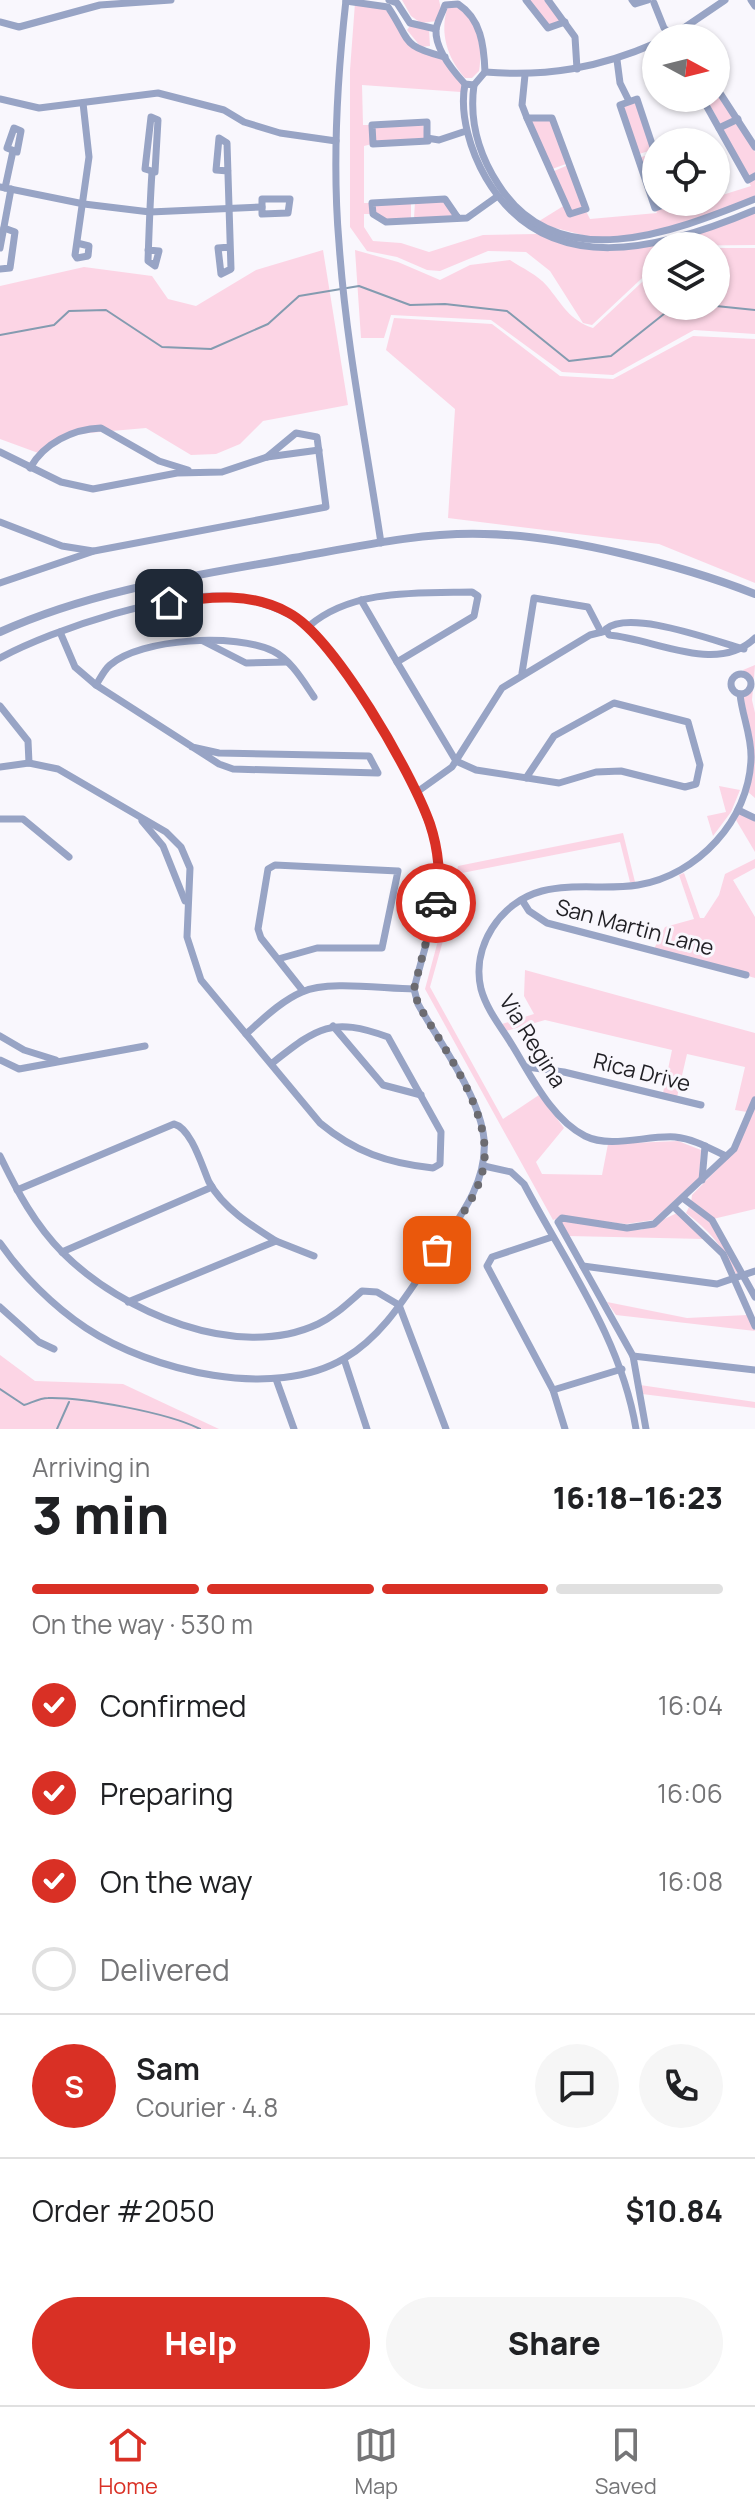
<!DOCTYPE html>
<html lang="en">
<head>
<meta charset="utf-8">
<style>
	:root { --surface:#fff; --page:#f6f6f6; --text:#202124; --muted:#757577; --line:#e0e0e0; --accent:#d93025 }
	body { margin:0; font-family:Manrope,sans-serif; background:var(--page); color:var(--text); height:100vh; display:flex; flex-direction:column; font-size:30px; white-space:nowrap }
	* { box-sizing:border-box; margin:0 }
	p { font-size:26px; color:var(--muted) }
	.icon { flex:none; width:44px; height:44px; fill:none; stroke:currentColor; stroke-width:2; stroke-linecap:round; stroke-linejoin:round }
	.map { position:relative; height:1429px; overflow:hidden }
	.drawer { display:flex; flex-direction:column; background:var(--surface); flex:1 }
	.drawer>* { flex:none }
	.needle { width:52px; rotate:97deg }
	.tools { position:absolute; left:642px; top:24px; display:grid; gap:16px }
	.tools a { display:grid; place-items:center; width:88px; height:88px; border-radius:50%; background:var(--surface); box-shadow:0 2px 6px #0004; font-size:40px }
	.pin { position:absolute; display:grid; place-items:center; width:68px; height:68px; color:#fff; margin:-34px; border-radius:16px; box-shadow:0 4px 12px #0006 }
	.courier { position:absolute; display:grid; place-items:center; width:80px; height:80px; margin:-40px; border:6px solid #d93025; border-radius:50%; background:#fff; color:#222; box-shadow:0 2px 10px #0007 }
	.overview em { font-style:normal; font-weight:800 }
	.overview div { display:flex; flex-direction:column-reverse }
	.overview { display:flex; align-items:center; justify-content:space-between; height:136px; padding:0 32px }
	h1 { font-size:52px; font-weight:800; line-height:60px }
	.bar { display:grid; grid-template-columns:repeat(4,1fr); gap:12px 8px; align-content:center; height:96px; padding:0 32px }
	.bar i { height:10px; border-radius:6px; background:var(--line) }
	.bar .current { background:var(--accent) }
	.bar p { grid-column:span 4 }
	.line { display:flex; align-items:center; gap:20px; padding:0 32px; border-top:2px solid var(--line) }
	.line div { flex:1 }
	.round { display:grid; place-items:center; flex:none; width:84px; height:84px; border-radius:42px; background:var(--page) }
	ol { padding:0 32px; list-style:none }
	li { display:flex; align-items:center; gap:24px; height:88px }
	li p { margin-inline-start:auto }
	li .icon { padding:8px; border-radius:50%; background:var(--accent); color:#fff; stroke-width:4 }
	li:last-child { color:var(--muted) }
	li i { width:44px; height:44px; border:4px solid var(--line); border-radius:50% }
	.primary-button { display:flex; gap:16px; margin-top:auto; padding:16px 32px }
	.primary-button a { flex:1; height:92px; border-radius:48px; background:var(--accent); color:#fff; font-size:32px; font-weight:800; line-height:92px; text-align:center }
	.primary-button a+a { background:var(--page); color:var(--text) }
	.tab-bar { display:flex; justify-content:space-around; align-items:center; height:112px; border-top:2px solid var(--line); background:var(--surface); font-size:22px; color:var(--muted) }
	.tab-bar a { display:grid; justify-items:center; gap:4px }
	.tab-bar .current { color:var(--accent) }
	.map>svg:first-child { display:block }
	.green { fill:#fcd5e5 }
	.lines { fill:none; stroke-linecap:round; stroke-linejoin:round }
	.stream { stroke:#849bb0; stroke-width:2 }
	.minor { stroke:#98a4c5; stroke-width:7 }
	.tertiary { stroke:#98a4c5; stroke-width:8 }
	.done { stroke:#6c6b70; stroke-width:8; stroke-dasharray:0 14.4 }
	.route { stroke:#d93025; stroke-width:10 }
	.labels { text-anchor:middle; stroke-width:6; stroke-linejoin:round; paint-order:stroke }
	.street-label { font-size:22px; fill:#201f24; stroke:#f9f7fd }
</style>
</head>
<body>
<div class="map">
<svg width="755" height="1429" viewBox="0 0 755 1429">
	<rect width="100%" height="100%" fill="#f9f7fd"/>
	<!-- green -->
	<g class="green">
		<path d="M402,0H439L441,9L437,21L421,23L411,16Z"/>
		<path d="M528,0H545L562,22L550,26Z"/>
		<path d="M355,3L387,9C405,41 407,50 444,58L461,81V92L362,85L363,125H370L372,144L364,146V203H371L372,214H364V227L373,241L401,243L429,252L483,235L537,234L567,246L616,249L655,242L755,211V245L656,246V265L592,325L583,323L550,271L526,252L488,251L440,271L427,270L397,257L367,251L350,227V70Z"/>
		<path d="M448,6C478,6 483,48 479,71L472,78H465C447,58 439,32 448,6Z"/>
		<path d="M410,26L429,30L430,46L421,47L407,30Z"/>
		<path d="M716,91L734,117L721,125L706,98H716Z"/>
		<path d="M636,101L652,150L639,154L622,106Z"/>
		<path d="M529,119L551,120L566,164L552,169Z"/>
		<path d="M737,122L755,152V173L748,177L722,130Z"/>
		<path d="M423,124L425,138L374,142V127Z"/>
		<path d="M653,153L656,202H669L656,206L639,158Z"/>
		<path d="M568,165L584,209L570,212L552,172Z"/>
		<path d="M755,177V198L667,228L602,240L536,223L565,205L569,215L586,211L590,219L657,213L655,209L671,204L674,210L701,202H716V197L751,186L748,181Z"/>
		<path d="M444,200L454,216L414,218L415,202Z"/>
		<path d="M411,203V219L387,220L375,213L374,205Z"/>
		<path d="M716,248H755V334L694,330L613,375L562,372L491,320L391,315L384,338H361L355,250L398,262L440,280L470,265L510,260C522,268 538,275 547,286C562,304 569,320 593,328L656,269V306H716Z"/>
		<path d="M323,250L348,405L263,421L240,444L216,454L191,455L146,428L66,435L41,454L0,439V286L84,267L152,276L168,299L196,306L256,270Z"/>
		<path d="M394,318L492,324L560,376L613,379L693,336L755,339V583L659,544L448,518L455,409L386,350Z"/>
		<path d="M755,665L752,700L755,713V798L747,791C755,751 750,733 743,694L751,678L743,670Z"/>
		<path d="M719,786L740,790L731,812L713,836L707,816L726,812Z"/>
		<path d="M740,812L755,821V852L736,820Z"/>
		<path d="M623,833L635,882H630L620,842L462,873L430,987L503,1119L539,1095L564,1128L536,1162L542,1174L602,1175L608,1144L678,1141L701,1150L699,1178L653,1220L626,1224L561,1217L553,1220L425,989L458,866Z"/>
		<path d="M755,859V868L733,880L755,917V978L654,949L665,927L694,919L679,875L684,873L700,918H704L719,895L725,874Z"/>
		<path d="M525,970L755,1033V1209L713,1219L691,1203L692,1195L736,1150L753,1113L735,1110L745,1067L687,1054L677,1097L663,1093L672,1050L545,1020L506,1031L502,1024L534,1014L524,996Z"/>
		<path d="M689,1207L710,1222L741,1271L736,1274C724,1248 709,1230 686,1213Z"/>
		<path d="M677,1213L705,1239L568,1236L561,1221L641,1230Z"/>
		<path d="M607,1302L687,1318L747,1315L755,1331L616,1315Z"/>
		<path d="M0,1355L35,1381L123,1384L219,1429H0Z"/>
		<path d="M640,1385L755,1402V1408L642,1394Z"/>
	</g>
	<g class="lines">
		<!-- stream -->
		<g class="stream">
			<path d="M347,288L359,286L410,305L445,304L507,311L569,361L611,356L674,306"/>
			<path d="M716,306L755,310"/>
			<path d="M0,335L54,325L69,311L106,310L162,347L211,349L268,324L299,296L341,289"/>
			<path d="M0,1389L24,1405C31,1403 40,1398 48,1398C83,1397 169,1413 200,1429"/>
			<path d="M57,1429L69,1402"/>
		</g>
		<!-- minor -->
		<g class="minor">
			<path d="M346,0C337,80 332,162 339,243C346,344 366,443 381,543"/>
			<path d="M389,0L397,3L410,23L436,29"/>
			<path d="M526,0L548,28L565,22"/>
			<path d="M548,0L575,37L577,69"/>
			<path d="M632,0L635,4L648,0"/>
			<path d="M751,0L755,6"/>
			<path d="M346,1L388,7C411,41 400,46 445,57"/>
			<path d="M654,3L664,28L673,36"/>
			<path d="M458,4C481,19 484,45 485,72L474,85L465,84C453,71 435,49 436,30C436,24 443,12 445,5Z"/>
			<path d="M0,22L19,27L100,5L171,0"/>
			<path d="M669,38L725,0"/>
			<path d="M617,60L620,83L629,101"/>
			<path d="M485,72C547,77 599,68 656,43"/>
			<path d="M525,75L522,105L527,118"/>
			<path d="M465,84C459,115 471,152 486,178C547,282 663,249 755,210"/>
			<path d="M474,85C469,121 478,153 498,184C557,278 673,232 755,199"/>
			<path d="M716,87L755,147"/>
			<path d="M702,98L748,180L755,176"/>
			<path d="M0,99L39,108L158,93L224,110L244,122L280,133L336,141"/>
			<path d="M151,117L158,120L155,172L145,169Z"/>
			<path d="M527,118H552L586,209L570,214Z"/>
			<path d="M14,128L21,131L17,152L7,148Z"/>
			<path d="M719,128L738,119"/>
			<path d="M427,138V122L372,125L373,144L428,141L427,138L439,140L463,132"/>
			<path d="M656,156L637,99L620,105L655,208L672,202"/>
			<path d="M228,171L216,170L219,138L227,143L231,269L221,274L218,248L230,247"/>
			<path d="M0,187L84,204L150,212L262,207"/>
			<path d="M5,188L13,151"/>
			<path d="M262,199H290L288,213L262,214Z"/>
			<path d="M458,218L445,199L372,203L373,214L386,222L467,218L495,198"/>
			<path d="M77,243L89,246L88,256L77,258L75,255L89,157L83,103"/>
			<path d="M0,248L11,189"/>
			<path d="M148,250L159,251L155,266L148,261C149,231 150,202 152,172"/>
			<path d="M0,269L10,268L15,232L4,228"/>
			<path d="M0,452L61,482L93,489L177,473L222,472L267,457L319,450"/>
			<path d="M30,468C44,443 73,429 101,428L159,461L188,470"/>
			<path d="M0,522L62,546L93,551"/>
			<path d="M0,583L94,551L326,507L317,437L296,433L267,457"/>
			<path d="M361,600L397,662"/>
			<path d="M60,632L75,667L96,685C100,679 104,670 110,665C141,638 236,633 273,651C291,660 303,681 314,697"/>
			<path d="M203,641L246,663L287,662"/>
			<path d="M744,649C714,641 630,609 606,629L609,635C656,639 717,675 755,638"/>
			<path d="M0,658C54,629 174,589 235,597C263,601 285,610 309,626C352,589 417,593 472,592L478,596L474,616L397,662L456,761L476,770L559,783L596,772L621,771L685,787L696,784L700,765L688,722L614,703L554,736L526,778"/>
			<path d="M522,673L534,598L588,607L601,632"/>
			<circle cx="741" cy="684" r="10"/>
			<path d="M96,685L219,764L233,769L378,773L369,756L219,753L192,747"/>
			<path d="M0,706L28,741L29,763"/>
			<path d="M0,767L29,763L58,769L166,832L181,847L190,868L187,937L201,980L320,1123C355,1152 387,1163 433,1168L440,1164L441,1132L388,1037C330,1016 317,1028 271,1064"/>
			<path d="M417,792L452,767L502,688L590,635L606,631"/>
			<path d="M738,810L755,818"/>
			<path d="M0,819H23L69,857"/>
			<path d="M142,821L163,846L185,901"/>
			<path d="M522,900L529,911L547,923L746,975"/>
			<path d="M278,959L317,948H382L398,871L275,865L268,869L258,929L261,938L303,991"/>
			<path d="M333,1026L383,1085L421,1095"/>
			<path d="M246,1034C263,1019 281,1001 302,992C328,980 384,989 414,989"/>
			<path d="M0,1036L24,1050L56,1060"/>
			<path d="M0,1060L19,1069L145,1046"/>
			<path d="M527,1067L564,1072L701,1105"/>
			<path d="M0,1156C17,1191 35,1225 63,1253C122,1312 237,1362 318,1324C335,1316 348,1303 362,1291L377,1292L399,1305L446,1429"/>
			<path d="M726,1156C709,1148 694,1139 675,1137C647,1135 611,1149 585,1136C549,1118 528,1069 507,1037C497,1022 486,1007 481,989C471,947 500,902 542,891C573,883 607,890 638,885C698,875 749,820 751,759C752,736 742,716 740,694"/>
			<path d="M484,1166L511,1172L524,1184C566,1264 621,1338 636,1429"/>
			<path d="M702,1180L705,1146"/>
			<path d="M17,1190L174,1124C191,1128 202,1166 209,1182C223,1208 252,1226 276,1241L128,1302"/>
			<path d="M684,1199L712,1220L755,1297"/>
			<path d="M675,1208L723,1254L755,1326"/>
			<path d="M552,1237L492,1257L487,1266L553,1390L565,1429"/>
			<path d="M276,1241L314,1256"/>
			<path d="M0,1243C22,1275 53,1306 86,1328C151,1371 274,1401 345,1358C384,1335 407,1294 432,1258C456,1222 488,1185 484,1139C480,1096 439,1042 418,1004L414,989C424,948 440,906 438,864C434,802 351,672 309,626"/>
			<path d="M62,1252L212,1187"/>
			<path d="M583,1266L717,1284L755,1271"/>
			<path d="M0,1307L39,1342L54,1349"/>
			<path d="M633,1356L755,1370"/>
			<path d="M344,1359L367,1429"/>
			<path d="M276,1379L294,1429"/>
			<path d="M553,1390L622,1369"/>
			<path d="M646,1429L633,1356L558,1222L562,1218L627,1228L654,1224L734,1149L755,1100"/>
		</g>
		<!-- tertiary -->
		<path class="tertiary" d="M0,632C93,590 193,576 293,558C355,547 421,532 484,534C563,535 682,565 755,594"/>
	</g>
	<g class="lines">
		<!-- done -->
		<path class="done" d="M436,903L414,989L418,1004C443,1048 495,1116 483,1169C477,1199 454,1225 437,1250"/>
		<!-- route -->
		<path class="route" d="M169,603C210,596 252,592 289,613C335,638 412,773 430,824C438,848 442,879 436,903"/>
	</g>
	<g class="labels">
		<!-- street labels -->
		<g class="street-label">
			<text transform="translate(635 927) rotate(15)" y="8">San Martin Lane</text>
			<text transform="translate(533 1041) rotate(58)" y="8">Via Regina</text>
			<text transform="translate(642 1072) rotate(14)" y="8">Rica Drive</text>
		</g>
	</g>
</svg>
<div class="tools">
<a><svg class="needle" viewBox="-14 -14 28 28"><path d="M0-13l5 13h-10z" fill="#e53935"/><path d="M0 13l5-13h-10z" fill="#757577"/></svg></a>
<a><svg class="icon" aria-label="locate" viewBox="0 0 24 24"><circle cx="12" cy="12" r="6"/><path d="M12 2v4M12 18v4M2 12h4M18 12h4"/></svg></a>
<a><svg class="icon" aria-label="layers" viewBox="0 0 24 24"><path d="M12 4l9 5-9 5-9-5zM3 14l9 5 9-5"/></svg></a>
</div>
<div class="pin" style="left:437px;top:1250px;background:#ea580c"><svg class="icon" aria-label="bag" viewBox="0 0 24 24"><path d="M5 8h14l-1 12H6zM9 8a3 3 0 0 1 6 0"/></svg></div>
<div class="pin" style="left:169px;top:603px;background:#1f2937"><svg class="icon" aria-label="home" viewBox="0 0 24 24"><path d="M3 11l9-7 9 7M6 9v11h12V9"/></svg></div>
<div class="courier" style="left:436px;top:903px"><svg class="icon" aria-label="car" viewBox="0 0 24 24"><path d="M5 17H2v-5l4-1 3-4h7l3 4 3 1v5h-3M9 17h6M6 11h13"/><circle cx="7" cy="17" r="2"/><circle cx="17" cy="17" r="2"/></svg></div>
</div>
<section class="drawer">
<div class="overview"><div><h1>3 min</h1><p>Arriving in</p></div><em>16:18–16:23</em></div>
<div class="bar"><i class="current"></i><i class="current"></i><i class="current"></i><i></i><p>On the way · 530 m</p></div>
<ol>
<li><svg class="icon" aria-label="check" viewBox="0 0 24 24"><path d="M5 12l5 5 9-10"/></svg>Confirmed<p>16:04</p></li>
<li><svg class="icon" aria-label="check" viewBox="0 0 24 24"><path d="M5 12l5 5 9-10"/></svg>Preparing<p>16:06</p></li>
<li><svg class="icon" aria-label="check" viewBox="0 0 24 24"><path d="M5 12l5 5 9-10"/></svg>On the way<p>16:08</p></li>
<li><i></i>Delivered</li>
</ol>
<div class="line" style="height:144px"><b class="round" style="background:var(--accent);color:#fff">S</b><div><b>Sam</b><p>Courier · 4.8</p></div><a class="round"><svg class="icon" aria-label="chat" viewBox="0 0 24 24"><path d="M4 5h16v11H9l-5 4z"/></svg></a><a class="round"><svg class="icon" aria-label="phone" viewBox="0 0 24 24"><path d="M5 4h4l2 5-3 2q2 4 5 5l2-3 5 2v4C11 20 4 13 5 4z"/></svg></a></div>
<div class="line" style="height:104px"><div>Order #2050</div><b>$10.84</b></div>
<div class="primary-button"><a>Help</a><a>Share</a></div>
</section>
<nav class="tab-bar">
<a class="current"><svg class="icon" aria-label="home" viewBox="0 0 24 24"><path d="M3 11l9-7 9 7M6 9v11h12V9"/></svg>Home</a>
<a><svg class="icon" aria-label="map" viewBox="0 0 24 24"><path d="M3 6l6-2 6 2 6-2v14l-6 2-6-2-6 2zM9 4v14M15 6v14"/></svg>Map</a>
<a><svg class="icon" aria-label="saved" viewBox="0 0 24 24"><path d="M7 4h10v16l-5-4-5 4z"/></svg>Saved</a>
</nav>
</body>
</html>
